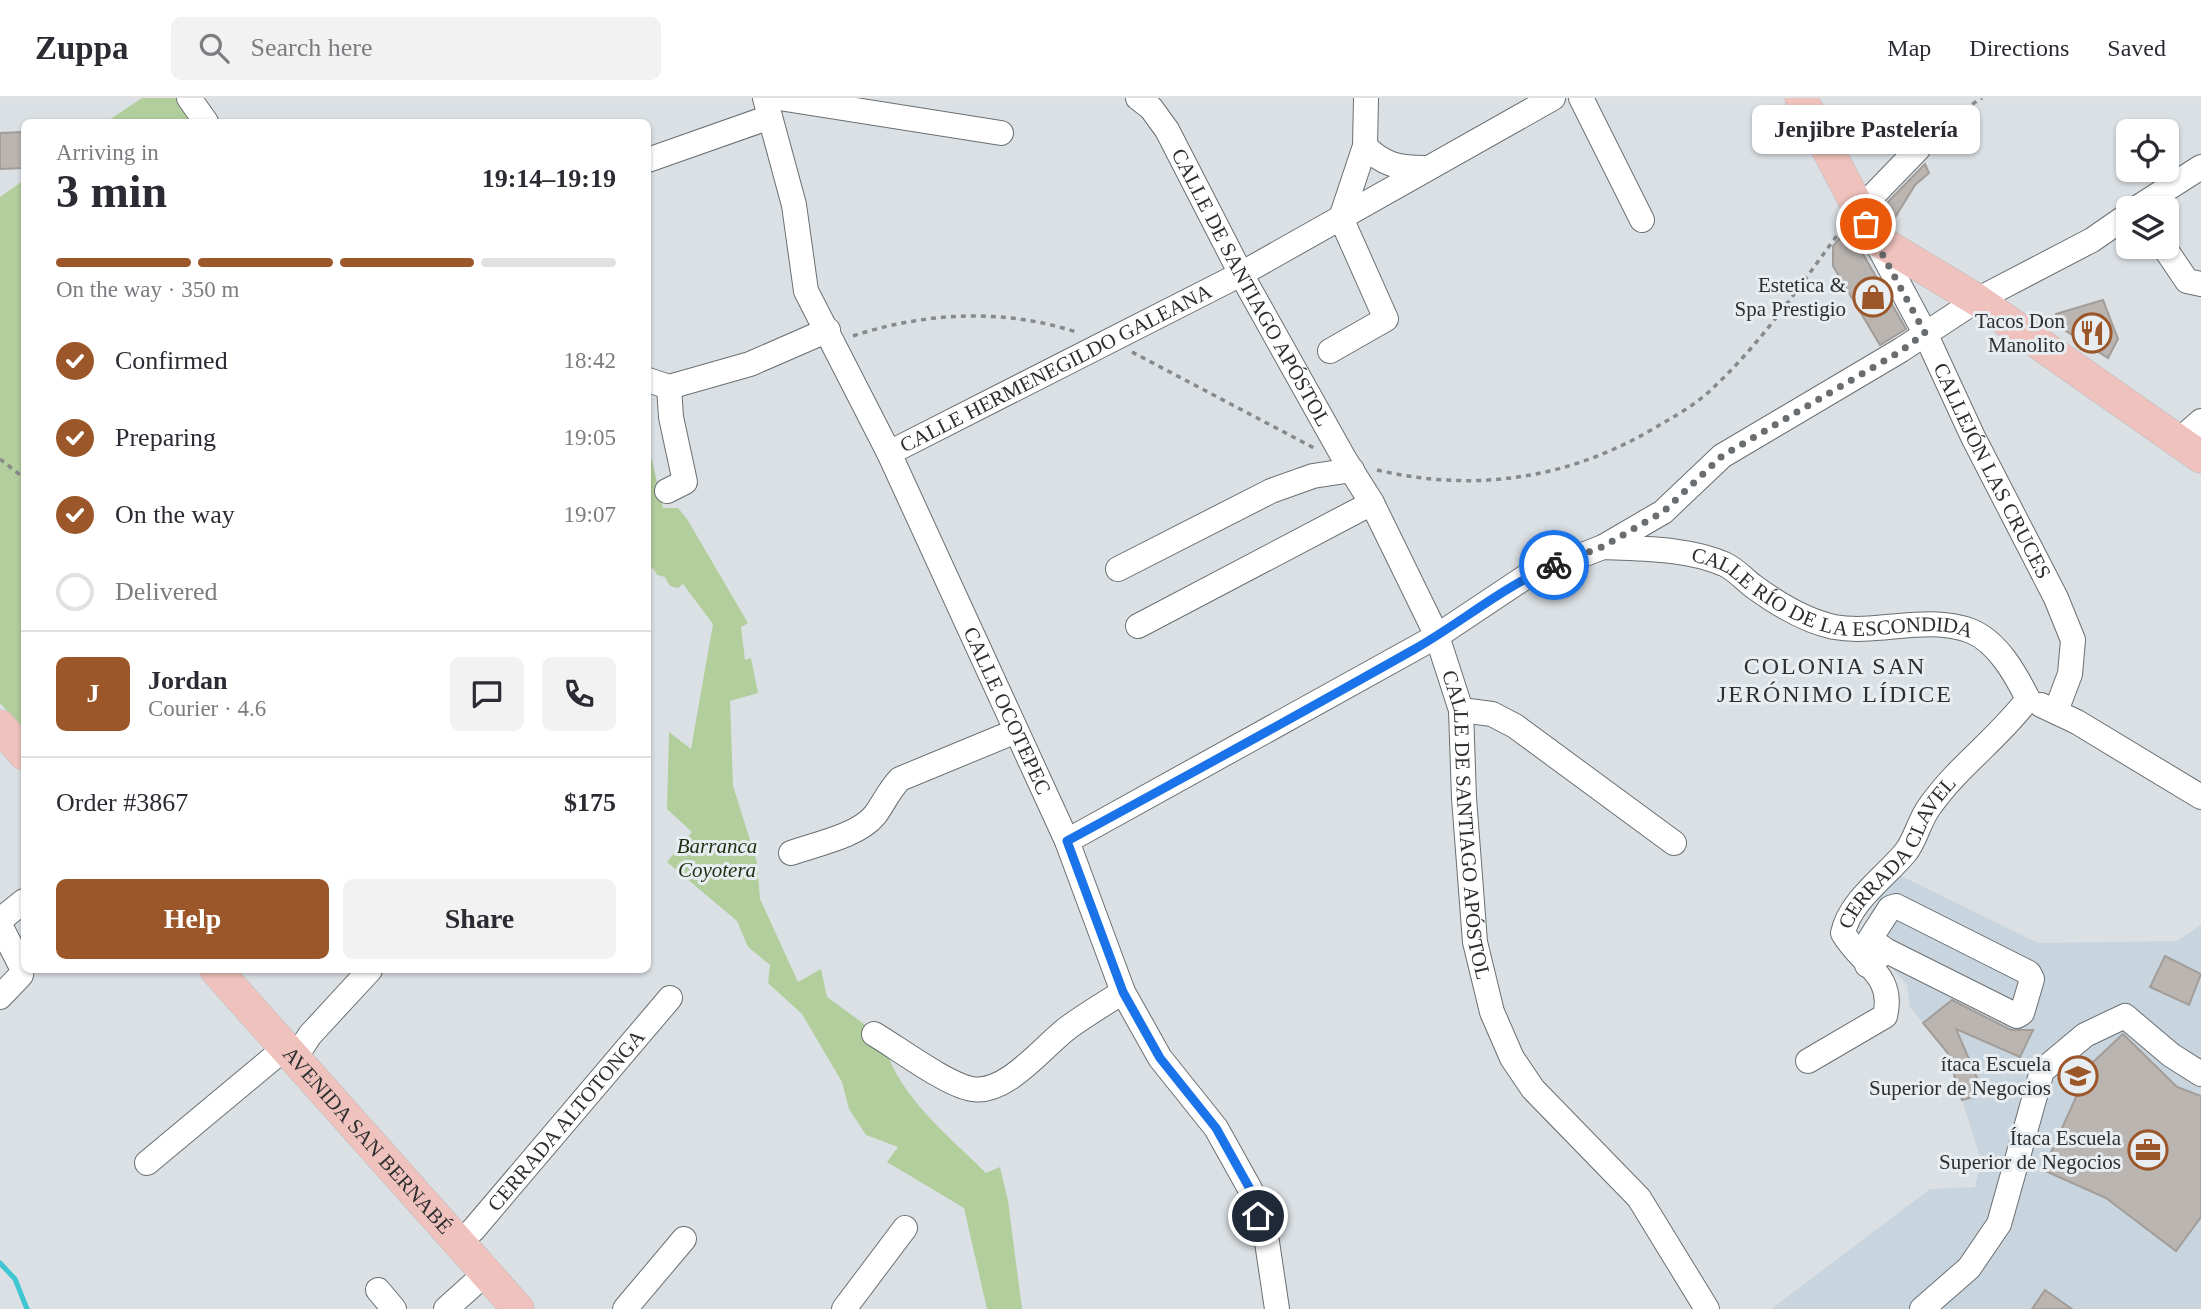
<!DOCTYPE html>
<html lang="en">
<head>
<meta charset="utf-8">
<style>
	:root { --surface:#fff; --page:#f2f2f3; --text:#2b2b33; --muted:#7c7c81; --line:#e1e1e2; --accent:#9b5729 }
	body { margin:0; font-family:"Times New Roman",serif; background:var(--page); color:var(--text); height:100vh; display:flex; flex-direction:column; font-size:26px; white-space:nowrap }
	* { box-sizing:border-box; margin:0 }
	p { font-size:23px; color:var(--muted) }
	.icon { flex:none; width:38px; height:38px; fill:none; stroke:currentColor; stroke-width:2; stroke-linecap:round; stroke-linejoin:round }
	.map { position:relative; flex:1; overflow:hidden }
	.side { position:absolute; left:21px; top:21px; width:630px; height:854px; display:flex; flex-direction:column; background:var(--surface); border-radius:10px; box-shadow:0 2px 5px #0004 }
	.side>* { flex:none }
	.tools { position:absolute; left:2116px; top:21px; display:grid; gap:14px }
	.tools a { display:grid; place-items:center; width:63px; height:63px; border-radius:10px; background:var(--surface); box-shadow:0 2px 5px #0004; font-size:35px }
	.pin { position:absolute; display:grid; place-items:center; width:60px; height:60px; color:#fff; margin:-30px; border:4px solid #fff; border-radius:50%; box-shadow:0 2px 7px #0007 }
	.courier { position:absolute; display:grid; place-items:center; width:70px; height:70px; margin:-35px; border:5px solid #1a73e8; border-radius:50%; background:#fff; color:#222; box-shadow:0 2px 9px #0007 }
	.bubble { position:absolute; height:49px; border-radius:10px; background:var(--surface); box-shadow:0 2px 5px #0004; font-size:23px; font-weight:700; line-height:49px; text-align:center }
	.summary em { font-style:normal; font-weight:700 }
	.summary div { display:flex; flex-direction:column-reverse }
	.summary { display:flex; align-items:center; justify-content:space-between; height:119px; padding:0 35px }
	h1 { font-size:46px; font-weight:700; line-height:52px }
	.bar { display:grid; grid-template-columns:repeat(4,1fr); gap:10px 7px; align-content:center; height:84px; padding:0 35px }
	.bar i { height:9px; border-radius:5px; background:var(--line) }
	.bar .current { background:var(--accent) }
	.bar p { grid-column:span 4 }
	.line { display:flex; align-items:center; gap:18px; padding:0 35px; border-top:2px solid var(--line) }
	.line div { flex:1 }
	.round { display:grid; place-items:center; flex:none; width:74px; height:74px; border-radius:10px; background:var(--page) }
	ol { padding:0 35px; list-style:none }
	li { display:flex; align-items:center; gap:21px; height:77px }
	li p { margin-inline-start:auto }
	li .icon { padding:7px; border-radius:50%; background:var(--accent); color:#fff; stroke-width:4 }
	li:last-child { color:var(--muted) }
	li i { width:38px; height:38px; border:4px solid var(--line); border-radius:50% }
	.primary-button { display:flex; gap:14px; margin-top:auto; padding:14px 35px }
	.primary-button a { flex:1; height:80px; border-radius:10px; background:var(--accent); color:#fff; font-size:28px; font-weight:700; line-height:80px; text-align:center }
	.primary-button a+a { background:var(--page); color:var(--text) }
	header { display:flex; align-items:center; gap:42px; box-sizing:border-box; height:98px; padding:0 35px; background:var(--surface); border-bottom:2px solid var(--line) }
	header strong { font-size:33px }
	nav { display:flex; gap:38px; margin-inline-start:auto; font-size:24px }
	.search { width:490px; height:63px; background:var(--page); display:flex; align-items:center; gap:18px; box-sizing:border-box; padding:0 24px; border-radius:10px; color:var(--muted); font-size:26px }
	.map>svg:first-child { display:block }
	.built { fill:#c9d5de }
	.green { fill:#b2ce9c }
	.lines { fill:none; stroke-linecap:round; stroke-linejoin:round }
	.stream { stroke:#3fc6d2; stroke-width:5 }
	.building { fill:#bab5b1; stroke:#a29d99; stroke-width:2 }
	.minor-casing { stroke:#6a6f72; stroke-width:26 }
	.major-casing { stroke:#bcbcbd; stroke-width:33 }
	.path { stroke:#868a8c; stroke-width:3.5; stroke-dasharray:5 5; stroke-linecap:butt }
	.minor { stroke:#fff; stroke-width:24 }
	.major { stroke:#efc2bd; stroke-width:32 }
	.done { stroke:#6a6d6f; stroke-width:7; stroke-dasharray:0 12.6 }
	.route { stroke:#1a73e8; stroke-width:9 }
	.labels { text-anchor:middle; stroke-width:6; stroke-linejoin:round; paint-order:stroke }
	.poi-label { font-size:21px; fill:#2d2f30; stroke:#e8edf1; text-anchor:end }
	.street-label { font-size:21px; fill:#2d2f30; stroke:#e8edf1 }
	.park-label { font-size:21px; font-style:italic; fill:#1f3010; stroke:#e8edf1 }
	.quarter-label { font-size:24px; letter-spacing:2px; fill:#2d2f30; stroke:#e8edf1 }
</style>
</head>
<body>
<header>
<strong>Zuppa</strong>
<div class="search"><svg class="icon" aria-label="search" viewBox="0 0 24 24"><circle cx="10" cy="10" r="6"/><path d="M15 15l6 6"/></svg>Search here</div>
<nav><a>Map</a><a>Directions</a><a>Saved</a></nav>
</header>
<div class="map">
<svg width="2201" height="1211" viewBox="0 0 2201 1211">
	<rect width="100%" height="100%" fill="#dbe0e4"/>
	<!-- built -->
	<path class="built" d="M1895,775L2038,845L2177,843L2201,827V1211H1771L1930,1091L1975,1089L1981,1062L1947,954L1910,909L1907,887L1859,833Z"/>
	<!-- green -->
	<g class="green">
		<path d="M142,0H177L193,24H106Z"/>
		<path d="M24,82V621L20,627L0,605V99Z"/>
		<path d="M648,345L663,410H678L687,421L748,525L741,529L745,562L751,560L758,595L730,603L733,688L757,764L760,801L798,884L821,871L827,899L882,939C895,996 946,1035 986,1075L1000,1069L1008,1103L1022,1211H987L964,1110L887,1064L898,1049L866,1037L849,1011L842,984L802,916L768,885L770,867L748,849L737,823L667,764L692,734L667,711L669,634L691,651L713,526L683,486L678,490L670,488L665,479L657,477L653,470L648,473Z"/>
	</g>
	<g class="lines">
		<!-- stream -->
		<path class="stream" d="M0,1165L15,1181L27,1211"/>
	</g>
	<!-- building -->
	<g class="building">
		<path d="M22,34L23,70L0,71V35Z"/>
		<path d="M1925,66L1929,75L1915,87L1891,126L1880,112Z"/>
		<path d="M1848,130L1906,231L1880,247L1833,168V148Z"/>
		<path d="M2103,202L2118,241L2108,260L2060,229L2056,216Z"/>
		<path d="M2165,858L2201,876L2189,907L2150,889Z"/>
		<path d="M1952,902L2011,932H2033L2020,959L1956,931L1984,996L1962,1002L1947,954L1923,925Z"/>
		<path d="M2123,936L2177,989L2201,998V1119L2176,1153L2106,1100L2043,1072L2091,966Z"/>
		<path d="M2045,1192L2072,1211H2032Z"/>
	</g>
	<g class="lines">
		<!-- minor casing -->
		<g class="minor-casing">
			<g id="minor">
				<path d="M189,0L206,24"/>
				<path id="s1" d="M765,0L794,107L806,193L889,355L1067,743L1123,894L1160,960L1216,1030L1250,1091L1267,1144L1277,1211"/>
				<path d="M779,0L1001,35"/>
				<path id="s2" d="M1138,0L1151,10L1167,32L1241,176L1345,362L1372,405L1437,538L1461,612L1464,700L1475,844L1492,914L1512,960L1533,991L1639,1100L1707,1211"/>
				<path d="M1581,0L1642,122"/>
				<path d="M1365,48C1383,67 1399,70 1425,70"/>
				<path d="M648,62L770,19"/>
				<path d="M2137,110L2201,69"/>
				<path d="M1858,113L1918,51"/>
				<path d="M1341,120L1365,48L1366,0"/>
				<path id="s3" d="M1874,140L1925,235L1973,339L2056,500L2073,542L2070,576L2056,613"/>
				<path d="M2164,149L2187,183L2201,186"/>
				<path d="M1330,253L1386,221L1341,120"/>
				<path d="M648,282L669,289L750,266L828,232"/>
				<path d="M2177,344L2201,323"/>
				<path id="s4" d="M889,355L1241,176L1553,0"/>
				<path d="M667,393L685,384L671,319L669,289"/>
				<path id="s5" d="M1603,449C1642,451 1687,450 1724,466C1734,470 1744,481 1753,488C1776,505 1806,523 1834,529C1878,537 1928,516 1971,533C1998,544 2016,577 2028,601"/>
				<path d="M1118,471L1271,393L1313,378L1352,372"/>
				<path d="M1138,528L1372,405"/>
				<path d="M2041,607L2077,624L2201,699"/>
				<path d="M1461,612L1492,616L1515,628L1674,745"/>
				<path d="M1067,743L1437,538L1524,480L1603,449L1663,414L1722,358L1901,252L1977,202L2092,142L2128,117"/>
				<path d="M791,755C816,746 858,738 875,717C884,705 889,692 900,681L1016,633"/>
				<path d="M0,822L24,803"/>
				<path d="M0,827L22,870L21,877L0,899"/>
				<path d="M1867,867L1887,853L2017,918L2022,915L2032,881L2029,875L1896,808L1890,810L1870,841L1887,853"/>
				<path d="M874,936C898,950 947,987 972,991C1007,997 1044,947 1069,929C1087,916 1105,905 1123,894"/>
				<path d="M295,960L310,937L370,872"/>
				<path id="s6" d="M1808,963L1885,918C1895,877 1862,867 1843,835C1850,803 1884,780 1905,755C1916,742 1919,722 1930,708C1958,668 1999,640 2028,601"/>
				<path d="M147,1065L285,950"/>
				<path id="s7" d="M458,1144L473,1132L670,900"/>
				<path d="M378,1192L394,1211"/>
				<path d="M446,1211L486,1175"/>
				<path d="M625,1211L684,1141"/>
				<path d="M844,1211L905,1130"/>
				<path d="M1922,1211L1969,1170L1999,1126L2042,973L2085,937L2125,918L2171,957L2201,976"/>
			</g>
		</g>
		<!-- major casing -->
		<g class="major-casing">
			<g id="major">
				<path d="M1801,0L1874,140L1977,202L2201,359"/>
				<path d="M0,628L24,656"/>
				<path id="s8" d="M216,872L518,1211"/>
			</g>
		</g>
		<!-- path -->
		<g class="path">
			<path d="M1930,33L1982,0"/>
			<path d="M853,238C925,214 1006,210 1079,235"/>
			<path d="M1132,254L1314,350"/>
			<path d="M0,361L24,380"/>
			<path d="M1377,372C1476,395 1570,381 1658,328C1677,317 1698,305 1714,289C1763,243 1802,185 1841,132"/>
		</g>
		<!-- minor -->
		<use href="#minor" class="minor"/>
		<!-- major -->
		<use href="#major" class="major"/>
	</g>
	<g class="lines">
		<!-- done -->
		<path class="done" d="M1554,467L1602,449L1663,414L1722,358L1901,253L1925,235L1866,126"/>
		<!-- route -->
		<path class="route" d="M1258,1118L1250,1091L1216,1030L1160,960L1123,894L1067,743C1183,680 1298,617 1413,552C1461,525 1502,489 1554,467"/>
	</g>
	<!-- icons -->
	<defs>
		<g id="shop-ring" transform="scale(2.0125)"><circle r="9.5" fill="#e8edf1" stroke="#9b5729" stroke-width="1.5"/><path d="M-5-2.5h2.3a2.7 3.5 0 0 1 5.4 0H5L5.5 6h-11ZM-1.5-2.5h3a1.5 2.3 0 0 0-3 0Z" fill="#9b5729"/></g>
		<g id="restaurant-ring" transform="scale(2.0125)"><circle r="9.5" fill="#e8edf1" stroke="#9b5729" stroke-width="1.5"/><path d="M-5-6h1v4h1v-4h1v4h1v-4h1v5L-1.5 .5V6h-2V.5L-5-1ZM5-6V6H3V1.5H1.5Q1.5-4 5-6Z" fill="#9b5729"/></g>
		<g id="school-ring" transform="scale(2.0125)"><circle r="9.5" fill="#e8edf1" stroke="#9b5729" stroke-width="1.5"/><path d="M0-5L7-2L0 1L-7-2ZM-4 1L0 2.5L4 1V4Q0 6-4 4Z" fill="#9b5729"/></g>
		<g id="office-ring" transform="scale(2.0125)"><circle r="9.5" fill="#e8edf1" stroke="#9b5729" stroke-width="1.5"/><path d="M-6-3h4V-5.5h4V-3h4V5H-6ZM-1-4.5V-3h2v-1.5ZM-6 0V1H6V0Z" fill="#9b5729"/></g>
	</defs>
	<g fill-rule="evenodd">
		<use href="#shop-ring" x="1873" y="199"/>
		<use href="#restaurant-ring" x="2092" y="235"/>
		<use href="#school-ring" x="2078" y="978"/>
		<use href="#office-ring" x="2148" y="1052"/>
	</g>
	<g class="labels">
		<!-- poi labels -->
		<g class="poi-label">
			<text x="1846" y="194">Estetica &amp;<tspan x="1846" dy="24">Spa Prestigio</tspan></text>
			<text x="2065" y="230">Tacos Don<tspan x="2065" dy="24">Manolito</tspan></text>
			<text x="2051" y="973">ítaca Escuela<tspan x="2051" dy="24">Superior de Negocios</tspan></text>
			<text x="2121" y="1047">Ítaca Escuela<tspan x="2121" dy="24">Superior de Negocios</tspan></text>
		</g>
		<!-- street labels -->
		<g class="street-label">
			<text dy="7" stroke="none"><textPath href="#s2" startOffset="222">CALLE DE SANTIAGO APÓSTOL</textPath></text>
			<text dy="7" stroke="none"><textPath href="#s4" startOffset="187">CALLE HERMENEGILDO GALEANA</textPath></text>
			<text dy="7" stroke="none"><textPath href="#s3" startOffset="261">CALLEJÓN LAS CRUCES</textPath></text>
			<text dy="7" stroke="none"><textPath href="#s5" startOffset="240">CALLE RÍO DE LA ESCONDIDA</textPath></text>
			<text dy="7" stroke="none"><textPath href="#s1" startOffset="663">CALLE OCOTEPEC</textPath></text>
			<text dy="7" stroke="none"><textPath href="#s2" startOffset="810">CALLE DE SANTIAGO APÓSTOL</textPath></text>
			<text dy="7" stroke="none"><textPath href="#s6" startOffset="285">CERRADA CLAVEL</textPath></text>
			<text dy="7" stroke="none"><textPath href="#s7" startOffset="163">CERRADA ALTOTONGA</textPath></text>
			<text dy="7" stroke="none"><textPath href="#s8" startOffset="228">AVENIDA SAN BERNABÉ</textPath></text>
		</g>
		<!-- park labels -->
		<g class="park-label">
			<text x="717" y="755">Barranca<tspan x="717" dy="24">Coyotera</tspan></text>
		</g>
		<!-- quarter labels -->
		<g class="quarter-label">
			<text x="1835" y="576">COLONIA SAN<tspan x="1835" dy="28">JERÓNIMO LÍDICE</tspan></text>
		</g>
	</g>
</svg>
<div class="tools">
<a><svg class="icon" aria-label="locate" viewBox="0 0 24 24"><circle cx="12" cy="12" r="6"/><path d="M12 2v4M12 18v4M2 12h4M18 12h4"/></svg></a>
<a><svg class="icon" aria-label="layers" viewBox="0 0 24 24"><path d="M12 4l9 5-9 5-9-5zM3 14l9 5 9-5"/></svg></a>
</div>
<div class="pin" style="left:1866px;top:126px;background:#ea580c"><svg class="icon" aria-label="bag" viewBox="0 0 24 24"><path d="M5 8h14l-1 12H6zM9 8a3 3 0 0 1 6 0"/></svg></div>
<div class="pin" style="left:1258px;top:1118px;background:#1f2937"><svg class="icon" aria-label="home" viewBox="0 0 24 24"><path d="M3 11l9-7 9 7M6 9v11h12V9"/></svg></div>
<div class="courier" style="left:1554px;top:467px"><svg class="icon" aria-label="bike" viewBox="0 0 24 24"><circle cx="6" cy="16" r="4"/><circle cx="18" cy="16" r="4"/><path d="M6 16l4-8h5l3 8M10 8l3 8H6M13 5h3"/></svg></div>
<div class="bubble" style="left:1752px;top:7px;width:228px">Jenjibre Pastelería</div>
<section class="side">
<div class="summary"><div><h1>3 min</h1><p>Arriving in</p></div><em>19:14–19:19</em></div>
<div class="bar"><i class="current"></i><i class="current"></i><i class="current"></i><i></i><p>On the way · 350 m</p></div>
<ol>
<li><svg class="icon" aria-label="check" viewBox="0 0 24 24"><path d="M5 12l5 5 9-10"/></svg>Confirmed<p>18:42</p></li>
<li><svg class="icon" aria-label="check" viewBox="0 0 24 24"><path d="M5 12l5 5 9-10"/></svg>Preparing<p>19:05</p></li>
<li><svg class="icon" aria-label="check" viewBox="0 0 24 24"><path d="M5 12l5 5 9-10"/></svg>On the way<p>19:07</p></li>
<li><i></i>Delivered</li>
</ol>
<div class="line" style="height:126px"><b class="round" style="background:var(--accent);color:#fff">J</b><div><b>Jordan</b><p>Courier · 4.6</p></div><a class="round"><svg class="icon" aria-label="chat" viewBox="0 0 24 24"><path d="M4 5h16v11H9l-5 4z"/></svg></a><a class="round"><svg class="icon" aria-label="phone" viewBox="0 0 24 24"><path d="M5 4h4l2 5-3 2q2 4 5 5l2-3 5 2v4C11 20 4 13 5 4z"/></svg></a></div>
<div class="line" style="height:91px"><div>Order #3867</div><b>$175</b></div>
<div class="primary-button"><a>Help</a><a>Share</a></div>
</section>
</div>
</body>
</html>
